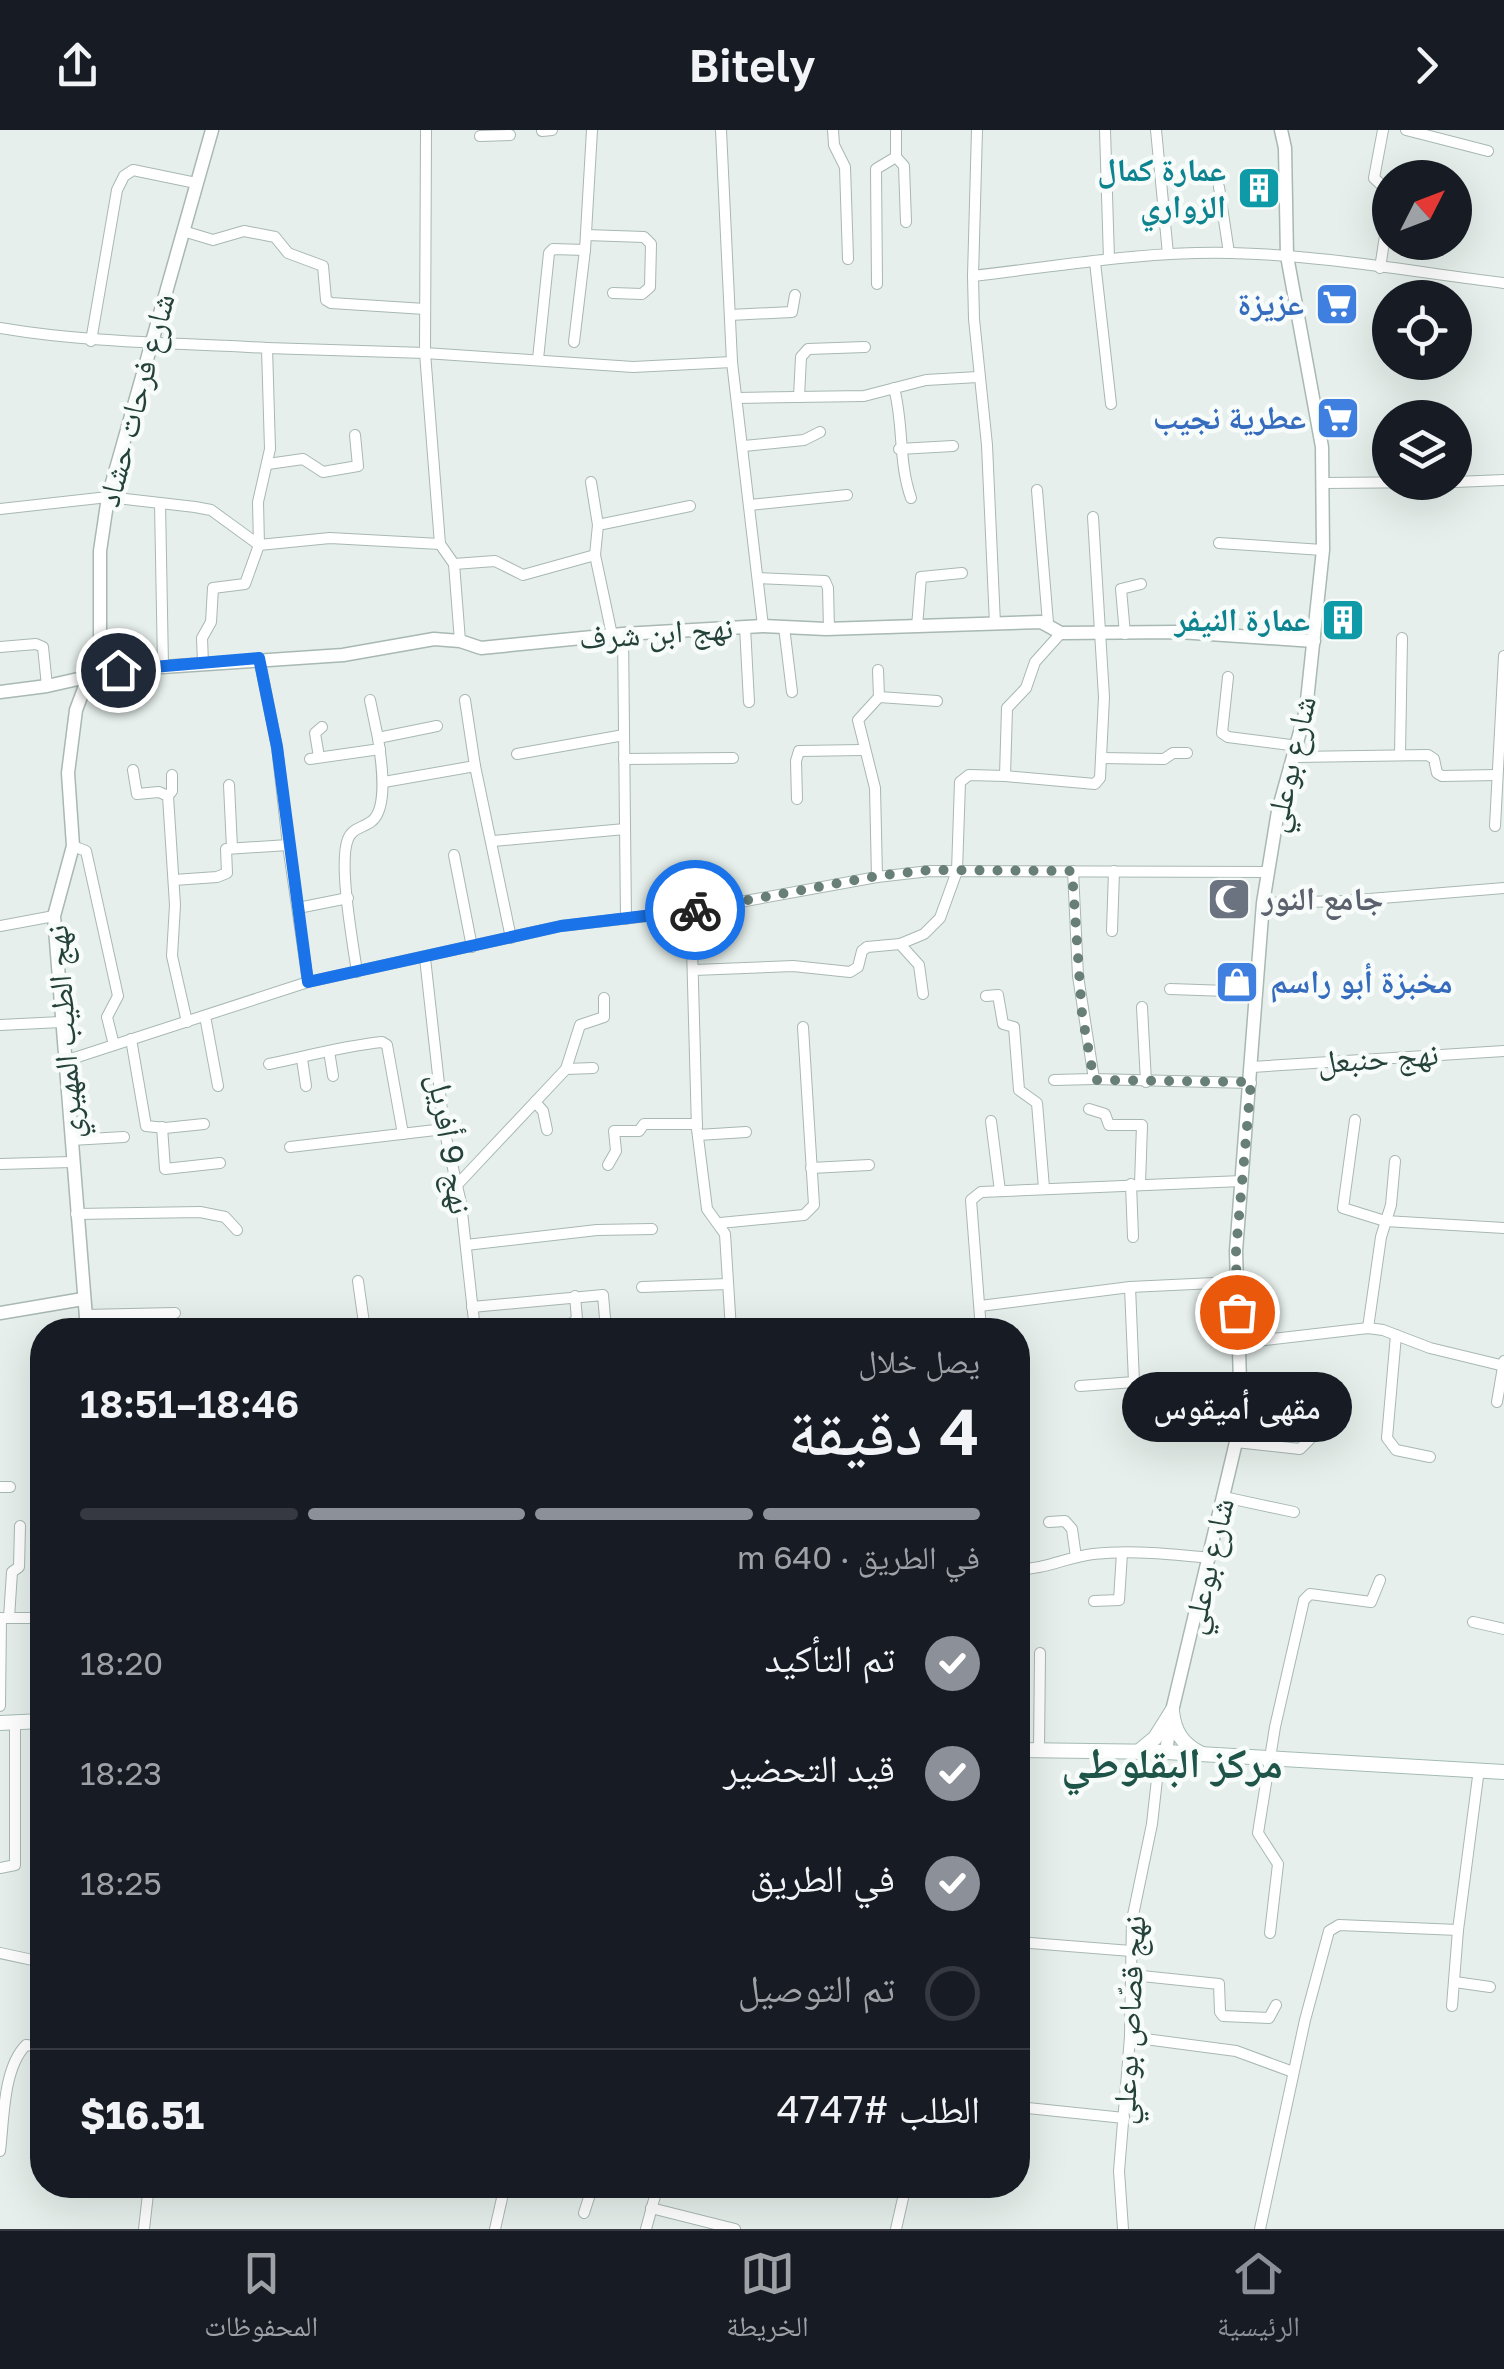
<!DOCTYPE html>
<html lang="ar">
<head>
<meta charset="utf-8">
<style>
	:root { --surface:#171b24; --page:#242831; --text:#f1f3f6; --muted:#9ea1a6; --line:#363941; --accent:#8c9099 }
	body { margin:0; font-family:"Golos Text","Noto Naskh Arabic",sans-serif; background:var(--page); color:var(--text); direction:rtl; height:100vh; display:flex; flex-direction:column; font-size:38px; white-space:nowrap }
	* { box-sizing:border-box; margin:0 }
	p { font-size:32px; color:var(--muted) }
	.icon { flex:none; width:55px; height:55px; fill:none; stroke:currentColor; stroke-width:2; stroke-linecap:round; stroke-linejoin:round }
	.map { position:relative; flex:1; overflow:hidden; direction:ltr }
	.side { position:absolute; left:30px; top:1188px; width:1000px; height:880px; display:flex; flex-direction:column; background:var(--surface); border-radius:40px; box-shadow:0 10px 40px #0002; direction:rtl }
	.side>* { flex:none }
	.needle { width:65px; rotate:48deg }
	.controls { position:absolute; left:1372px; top:30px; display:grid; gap:20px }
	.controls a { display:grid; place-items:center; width:100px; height:100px; border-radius:50%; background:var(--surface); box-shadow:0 10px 40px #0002; font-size:50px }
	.pin { position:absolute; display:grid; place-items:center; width:85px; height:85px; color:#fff; margin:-42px; border:5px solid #fff; border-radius:50%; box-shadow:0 2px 10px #0007 }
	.courier { position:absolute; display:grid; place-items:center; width:100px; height:100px; margin:-50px; border:8px solid #1a73e8; border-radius:50%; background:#fff; color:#222; box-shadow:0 2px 12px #0007 }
	.bubble { position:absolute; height:70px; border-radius:35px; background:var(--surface); box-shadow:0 10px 40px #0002; font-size:32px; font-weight:600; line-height:70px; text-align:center; direction:rtl }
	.headline em { font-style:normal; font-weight:600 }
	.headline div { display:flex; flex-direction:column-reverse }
	.headline { display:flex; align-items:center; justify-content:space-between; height:170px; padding:0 50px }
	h1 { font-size:65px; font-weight:600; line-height:75px }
	.bar { display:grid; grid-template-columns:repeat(4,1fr); gap:15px 10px; align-content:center; height:120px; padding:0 50px }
	.bar i { height:12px; border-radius:8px; background:var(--line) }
	.bar .selected { background:var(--accent) }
	.bar p { grid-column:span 4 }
	.line { display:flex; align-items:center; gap:25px; padding:0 50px; border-top:2px solid var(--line) }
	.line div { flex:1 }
	ol { padding:0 50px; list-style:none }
	li { display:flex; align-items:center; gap:30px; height:110px }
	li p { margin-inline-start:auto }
	li .icon { padding:10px; border-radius:50%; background:var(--accent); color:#fff; stroke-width:4 }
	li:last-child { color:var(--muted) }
	li i { width:55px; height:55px; border:5px solid var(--line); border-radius:50% }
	header { display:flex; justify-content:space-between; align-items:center; height:130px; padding:0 50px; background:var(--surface); font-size:45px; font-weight:600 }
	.dock { display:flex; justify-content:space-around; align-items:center; height:140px; border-top:2px solid var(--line); background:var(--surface); font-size:28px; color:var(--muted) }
	.dock a { display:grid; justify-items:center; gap:5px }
	.dock .selected { color:var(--accent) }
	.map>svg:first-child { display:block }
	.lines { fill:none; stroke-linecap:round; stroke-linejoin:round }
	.minor-casing { stroke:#a8b8b2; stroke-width:12 }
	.tertiary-casing { stroke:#a8b8b2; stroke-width:15 }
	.secondary-casing { stroke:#a4bbb3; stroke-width:16 }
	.minor { stroke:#fff; stroke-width:10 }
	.tertiary { stroke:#fff; stroke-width:12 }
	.secondary { stroke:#fff; stroke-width:14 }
	.done { stroke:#687f78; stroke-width:10; stroke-dasharray:0 18 }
	.route { stroke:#1a73e8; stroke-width:12 }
	.labels { text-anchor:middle; stroke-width:9; stroke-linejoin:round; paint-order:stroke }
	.culture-label { font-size:32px; font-weight:bold; fill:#0d838f; stroke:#f7fbf9; text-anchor:end }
	.shop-label { font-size:32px; font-weight:bold; fill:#366cbe; stroke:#f7fbf9; text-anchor:end }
	.street-label { font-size:32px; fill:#24423a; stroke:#f7fbf9 }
	.worship-label { font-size:32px; font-weight:bold; fill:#5b616d; stroke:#f7fbf9; text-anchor:start }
	.district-label { font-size:42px; font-weight:bold; fill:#1f5548; stroke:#f7fbf9 }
</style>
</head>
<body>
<header><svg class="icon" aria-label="forward" viewBox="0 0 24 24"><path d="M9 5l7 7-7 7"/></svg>Bitely<svg class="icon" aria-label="share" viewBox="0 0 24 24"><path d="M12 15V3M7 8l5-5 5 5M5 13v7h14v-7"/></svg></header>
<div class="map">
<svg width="1504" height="2099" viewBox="0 0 1504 2099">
	<rect width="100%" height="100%" fill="#e6efeb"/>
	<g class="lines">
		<!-- minor casing -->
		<g class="minor-casing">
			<g id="minor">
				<path d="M426,0L425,223L633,237L732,232"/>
				<path d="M721,0L732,232L763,496"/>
				<path d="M833,0L834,15L845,37L848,129"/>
				<path d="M896,0V27L904,36L906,92"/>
				<path d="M977,0L973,146C1059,136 1145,121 1231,123C1322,125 1414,142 1504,153"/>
				<path d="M1105,0L1109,129"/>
				<path d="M1156,0L1168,124"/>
				<path d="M1383,0L1374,48L1390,63"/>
				<path d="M1406,0L1488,21"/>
				<path d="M542,1L552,0"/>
				<path d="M480,6L510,5"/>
				<path d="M1219,57L1229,123"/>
				<path d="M183,101L213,110L244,101L275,107L288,123L323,136L326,170L331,173L425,179"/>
				<path d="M586,105L644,107L651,114L650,157L642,164L613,163"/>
				<path d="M1095,132L1111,274"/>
				<path d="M1380,138L1390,74"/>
				<path d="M973,146L974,189L987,315L995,494"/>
				<path d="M877,154L876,39L896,27"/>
				<path d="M730,185L792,182L795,165"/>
				<path d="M0,198C88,213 178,213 267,218L270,319L258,372L259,415L211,380L195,377L108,367L0,379"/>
				<path d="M91,211L117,60L124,46L133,40L196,53"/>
				<path d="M574,212L585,120"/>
				<path d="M267,218L425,223L440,414L454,434L460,511"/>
				<path d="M538,229L549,123L553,119L585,120L592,0"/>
				<path d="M894,258C904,295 898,331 911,368"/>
				<path d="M799,267L801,227L808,219L865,217"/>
				<path d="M737,268L864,266L926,250L978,247"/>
				<path d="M744,316L804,310L820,302"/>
				<path d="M899,319L953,316"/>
				<path d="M268,334L303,329L323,342L358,336L355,305"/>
				<path d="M1455,352L1504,350"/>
				<path d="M1324,353L1439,352"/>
				<path d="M1037,360L1048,493"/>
				<path d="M160,373L163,536"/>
				<path d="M750,375L847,365"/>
				<path d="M598,395L690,376"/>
				<path d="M1219,413L1323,420"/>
				<path d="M595,425L612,505"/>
				<path d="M454,434L495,431L523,445L595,425L598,395L591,352"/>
				<path d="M758,448L825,451L828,458L829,499"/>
				<path d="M745,497L749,572"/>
				<path d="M784,497L792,562"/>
				<path d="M917,497L921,447L962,443"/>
				<path d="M1061,503L1035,532L1026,558L1007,578L1005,646L1095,654L1100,648L1104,567L1093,387"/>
				<path d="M623,504L626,789"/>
				<path d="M1125,504L1121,459L1141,454"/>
				<path d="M0,517L36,514L43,517L47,556"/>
				<path d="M203,533L202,508L211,492L213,458L245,454L259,415L330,408L440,414"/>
				<path d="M878,540L879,567"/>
				<path d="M1228,547L1222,603L1228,607L1298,616"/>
				<path d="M370,570L378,608"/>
				<path d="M465,570L475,636"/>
				<path d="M517,624L624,605"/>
				<path d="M1400,625L1402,508"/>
				<path d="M319,627L315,603L322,597"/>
				<path d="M1295,627L1428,625L1434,629L1437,643L1442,646L1496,645"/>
				<path d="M1101,628L1164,629L1173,623H1187"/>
				<path d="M310,629L380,619"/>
				<path d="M624,629L733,628"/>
				<path d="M133,640L137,664L159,662L168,666L175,775L172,826L187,892"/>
				<path d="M384,652L475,636L511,808"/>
				<path d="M229,655L232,718"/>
				<path d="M168,666L172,661V645"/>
				<path d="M797,669L796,631L799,621L863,620"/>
				<path d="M1495,696L1504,526"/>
				<path d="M493,711L625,699"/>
				<path d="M288,715L308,852"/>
				<path d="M73,716L86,721L118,866L107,887L114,915"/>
				<path d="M454,725L472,817"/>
				<path d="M1073,741L1078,846L1094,949L1251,953"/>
				<path d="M877,747L875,658L858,590L879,567L937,571"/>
				<path d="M174,750L217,747L227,743L226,719L288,715L277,617L259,528"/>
				<path d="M1263,773L1345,771L1504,758"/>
				<path d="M298,778L348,768"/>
				<path d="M691,781L697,999L707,1079L725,1104L731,1200"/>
				<path d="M0,796L54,786"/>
				<path d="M1112,801L1114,741"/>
				<path d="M900,814L919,835L923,864"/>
				<path d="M425,828L444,999L461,1073L475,1200"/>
				<path d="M694,840L793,836L850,842L858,837L862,821L867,817L900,814L924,804L940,788L957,741L960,652L969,645L1005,646"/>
				<path d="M357,842C353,814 338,733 348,709C352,698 363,698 372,691C389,677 381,628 378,608L437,596"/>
				<path d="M1170,859L1257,862"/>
				<path d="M986,866L998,865L1003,894L1014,897L1019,960L1037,973L1044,1058"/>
				<path d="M1142,877L1146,952"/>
				<path d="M205,886L218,956"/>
				<path d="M0,895L61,892"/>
				<path d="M131,909L146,996L165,998L204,994"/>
				<path d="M329,921L333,946"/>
				<path d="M302,929L306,956"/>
				<path d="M65,931L308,852L561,796L691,781L877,747L930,741L1267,742"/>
				<path d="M269,934C308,926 343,916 382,912L387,915L403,1004"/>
				<path d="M1252,937L1504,921"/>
				<path d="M566,939L593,938"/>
				<path d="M1054,950L1094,949"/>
				<path d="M535,972L543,981L547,1000"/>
				<path d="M1089,979L1105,984L1109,995H1142L1140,1054"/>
				<path d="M1355,990L1343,1078L1385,1091L1504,1098"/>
				<path d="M991,991L1000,1061"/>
				<path d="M162,997L165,1039L220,1033"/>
				<path d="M698,1005L746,1002"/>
				<path d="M71,1010L124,1007"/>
				<path d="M290,1017L444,999"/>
				<path d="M0,1034L72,1032"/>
				<path d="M608,1035L616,1021L614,1001H639L644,994H697"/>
				<path d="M811,1038L869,1035"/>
				<path d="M1131,1054L1133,1107"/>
				<path d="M456,1056L566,939L580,895L604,887V868"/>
				<path d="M76,1084L200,1082L225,1087L237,1100"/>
				<path d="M720,1093L804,1085L814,1075L803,897"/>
				<path d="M466,1115L597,1100L652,1099"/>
				<path d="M358,1151L365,1200"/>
				<path d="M642,1157L728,1154"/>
				<path d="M980,1176L1130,1157L1235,1152"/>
				<path d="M472,1177L603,1165L606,1200"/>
				<path d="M85,1185L175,1183"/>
				<path d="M567,1197L577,1189L575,1166"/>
				<path d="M1368,1198L1381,1107L1391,1075L1395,1031"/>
				<path d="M705,1200L731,1197"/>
				<path d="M981,1200L971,1070L981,1062L1242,1051"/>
				<path d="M1396,1205L1387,1308L1396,1320L1430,1327"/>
				<path d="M1239,1213L1368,1198L1383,1200L1430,1218L1504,1236"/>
				<path d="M1080,1256L1134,1252L1130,1157"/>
				<path d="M1497,1272L1504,1231"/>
				<path d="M1236,1312L1300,1319L1310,1309V1298L1336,1296"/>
				<path d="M0,1357H10"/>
				<path d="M1224,1367L1294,1382"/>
				<path d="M1049,1392L1065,1391L1072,1399L1076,1427"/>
				<path d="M1018,1439C1044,1440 1067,1427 1093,1424C1131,1420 1172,1424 1210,1428"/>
				<path d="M1094,1471L1119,1470L1122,1423"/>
				<path d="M4,1488H33"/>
				<path d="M9,1488L12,1442L19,1437L20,1396"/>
				<path d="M1473,1492L1504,1499"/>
				<path d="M0,1576L1,1488"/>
				<path d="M1039,1620L1040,1523"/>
				<path d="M0,1738L15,1735V1592"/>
				<path d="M1270,1803L1278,1734L1258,1703L1275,1597L1304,1470L1310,1464L1371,1472L1380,1450"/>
				<path d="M1018,1812L1131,1821"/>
				<path d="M0,1823L42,1832"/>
				<path d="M1132,1845L1219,1854L1220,1882L1223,1886L1269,1888L1276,1875"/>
				<path d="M1455,1852L1490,1857"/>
				<path d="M1452,1876L1458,1800L1479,1639"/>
				<path d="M1130,1907L1236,1921L1293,1942"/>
				<path d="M1018,1977L1124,1988"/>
				<path d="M0,2021C4,1989 3,1938 26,1915L42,1917"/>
				<path d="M651,2078L735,2099"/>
				<path d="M584,2083L593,2055"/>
				<path d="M144,2099L149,2055"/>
				<path d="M495,2099L505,2055"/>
				<path d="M646,2099L658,2055"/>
				<path d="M896,2099L906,2055"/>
				<path d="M1123,2099L1119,2041L1130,1907L1132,1790L1152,1694L1160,1622"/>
				<path d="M1260,2099L1305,1890L1329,1801L1339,1795L1458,1800"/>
			</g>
		</g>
		<!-- tertiary casing -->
		<g class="tertiary-casing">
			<g id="tertiary">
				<path d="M95,545L100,527V421L108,367L212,0"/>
				<path d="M0,562L47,556L118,540L343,525L434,509L460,511L481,518L623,504L763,496L826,499L1041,492L1061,503L1179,502L1314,511"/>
				<path d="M0,1183L83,1169"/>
				<path d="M87,1200L54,786L73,716L68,643L76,580L88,548"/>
				<path d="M1166,1622L1172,1581L1236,1312L1240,1252L1236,1121L1263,773L1278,681L1306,580L1323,420L1322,317L1287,126L1285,18L1281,0"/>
			</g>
		</g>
		<!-- secondary casing -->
		<g class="secondary-casing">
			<g id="secondary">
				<path d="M1172,1581C1174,1601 1182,1614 1200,1623"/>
				<path d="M0,1593L42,1591"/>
				<path d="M1018,1620L1166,1622L1504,1642"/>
				<path d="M1138,1622L1155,1608L1172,1581"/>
			</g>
		</g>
		<!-- minor -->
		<use href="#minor" class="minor"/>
		<!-- tertiary -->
		<use href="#tertiary" class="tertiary"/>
		<!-- secondary -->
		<use href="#secondary" class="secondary"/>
	</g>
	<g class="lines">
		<!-- done -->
		<path class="done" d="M695,780L877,746L930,740L1072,741L1082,884L1094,950L1251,952L1236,1120L1237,1182"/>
		<!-- route -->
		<path class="route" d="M118,540L259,528L277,617L308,852L561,796L695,780"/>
	</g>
	<!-- icons -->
	<defs>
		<g id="building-square" transform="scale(2.25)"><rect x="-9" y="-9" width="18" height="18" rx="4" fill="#0f9aa8" stroke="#f7fbf9"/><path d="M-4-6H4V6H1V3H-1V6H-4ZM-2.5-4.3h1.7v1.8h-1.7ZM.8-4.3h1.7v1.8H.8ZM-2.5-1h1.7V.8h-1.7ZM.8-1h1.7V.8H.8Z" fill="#fff"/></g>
		<g id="supermarket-square" transform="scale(2.25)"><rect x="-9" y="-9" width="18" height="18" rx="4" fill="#3f7fe0" stroke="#f7fbf9"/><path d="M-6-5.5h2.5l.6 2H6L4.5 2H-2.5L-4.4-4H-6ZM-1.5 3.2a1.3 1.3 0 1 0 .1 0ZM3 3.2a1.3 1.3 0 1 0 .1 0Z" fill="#fff"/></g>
		<g id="mosque-square" transform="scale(2.25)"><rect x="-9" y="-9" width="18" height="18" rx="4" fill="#6b7280" stroke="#f7fbf9"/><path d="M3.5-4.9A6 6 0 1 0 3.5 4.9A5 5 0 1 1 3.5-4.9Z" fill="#fff"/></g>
		<g id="shop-square" transform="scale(2.25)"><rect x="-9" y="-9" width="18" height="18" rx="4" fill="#3f7fe0" stroke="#f7fbf9"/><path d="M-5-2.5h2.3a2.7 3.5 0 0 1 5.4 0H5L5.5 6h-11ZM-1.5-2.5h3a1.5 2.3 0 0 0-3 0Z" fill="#fff"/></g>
	</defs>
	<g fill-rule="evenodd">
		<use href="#building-square" x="1259" y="58"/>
		<use href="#supermarket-square" x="1337" y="174"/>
		<use href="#supermarket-square" x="1338" y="288"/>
		<use href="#building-square" x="1343" y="490"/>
		<use href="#mosque-square" x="1229" y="769"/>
		<use href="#shop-square" x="1237" y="852"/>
	</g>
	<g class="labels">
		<!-- culture labels -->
		<g class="culture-label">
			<text x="1226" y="51">عمارة كمال<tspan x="1226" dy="37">الزواري</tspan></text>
			<text x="1310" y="501">عمارة النيفر</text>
		</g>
		<!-- shop labels -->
		<g class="shop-label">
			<text x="1304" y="185">عزيزة</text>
			<text x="1306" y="299">عطرية نجيب</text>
			<text x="1270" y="863" text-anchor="start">مخبزة أبو راسم</text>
		</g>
		<!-- street labels -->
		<g class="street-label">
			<text transform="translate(136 270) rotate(-75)" y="11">شارع فرحات حشاد</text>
			<text transform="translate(656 503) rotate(-4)" y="11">نهج ابن شرف</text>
			<text transform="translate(1290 634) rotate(-77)" y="11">شارع بوعلي</text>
			<text transform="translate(64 902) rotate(-94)" y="11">نهج الطيب المهيري</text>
			<text transform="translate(1378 928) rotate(-4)" y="11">نهج حنبعل</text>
			<text transform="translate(450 1014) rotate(81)" y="11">نهج 9 أفريل</text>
			<text transform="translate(1208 1436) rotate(-77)" y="11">شارع بوعلي</text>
			<text transform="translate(1129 1890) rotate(-87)" y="11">نهج قصّاص بوعلي</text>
		</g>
		<!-- worship labels -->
		<g class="worship-label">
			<text x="1262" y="780">جامع النور</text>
		</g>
		<!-- district labels -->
		<g class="district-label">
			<text x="1172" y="1648">مركز البقلوطي</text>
		</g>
	</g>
</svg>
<div class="controls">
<a><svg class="needle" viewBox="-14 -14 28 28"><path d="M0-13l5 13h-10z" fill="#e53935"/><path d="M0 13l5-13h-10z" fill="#9ea1a6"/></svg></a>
<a><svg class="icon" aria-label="locate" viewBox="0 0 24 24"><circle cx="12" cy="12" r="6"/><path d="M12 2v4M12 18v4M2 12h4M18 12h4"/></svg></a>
<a><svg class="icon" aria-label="layers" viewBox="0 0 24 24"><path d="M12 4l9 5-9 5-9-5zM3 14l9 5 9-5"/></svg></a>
</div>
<div class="pin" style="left:1237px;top:1182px;background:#ea580c"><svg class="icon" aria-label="bag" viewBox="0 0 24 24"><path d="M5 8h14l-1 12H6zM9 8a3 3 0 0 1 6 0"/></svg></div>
<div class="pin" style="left:118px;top:540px;background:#1f2937"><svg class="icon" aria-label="home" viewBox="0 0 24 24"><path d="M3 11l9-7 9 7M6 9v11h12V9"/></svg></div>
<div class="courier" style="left:695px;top:780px"><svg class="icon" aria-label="bike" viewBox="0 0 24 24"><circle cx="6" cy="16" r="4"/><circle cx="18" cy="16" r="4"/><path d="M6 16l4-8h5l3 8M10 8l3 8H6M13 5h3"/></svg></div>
<div class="bubble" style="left:1122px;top:1242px;width:230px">مقهى أميقوس</div>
<section class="side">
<div class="headline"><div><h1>4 دقيقة</h1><p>يصل خلال</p></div><em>18:46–18:51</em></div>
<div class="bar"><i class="selected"></i><i class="selected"></i><i class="selected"></i><i></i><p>في الطريق · 640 m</p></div>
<ol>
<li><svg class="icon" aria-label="check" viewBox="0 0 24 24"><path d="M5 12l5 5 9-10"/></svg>تم التأكيد<p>18:20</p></li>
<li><svg class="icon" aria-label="check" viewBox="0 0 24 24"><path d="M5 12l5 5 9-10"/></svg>قيد التحضير<p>18:23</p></li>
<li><svg class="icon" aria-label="check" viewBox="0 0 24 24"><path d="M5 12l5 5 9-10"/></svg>في الطريق<p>18:25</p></li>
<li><i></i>تم التوصيل</li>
</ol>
<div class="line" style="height:130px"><div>الطلب #4747</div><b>$16.51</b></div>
</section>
</div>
<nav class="dock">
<a class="selected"><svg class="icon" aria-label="home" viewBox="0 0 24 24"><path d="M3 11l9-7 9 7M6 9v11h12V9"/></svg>الرئيسية</a>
<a><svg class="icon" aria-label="map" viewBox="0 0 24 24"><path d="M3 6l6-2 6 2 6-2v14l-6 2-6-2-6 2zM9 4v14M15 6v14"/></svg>الخريطة</a>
<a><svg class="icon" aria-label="saved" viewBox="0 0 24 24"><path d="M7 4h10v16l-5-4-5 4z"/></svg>المحفوظات</a>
</nav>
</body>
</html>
